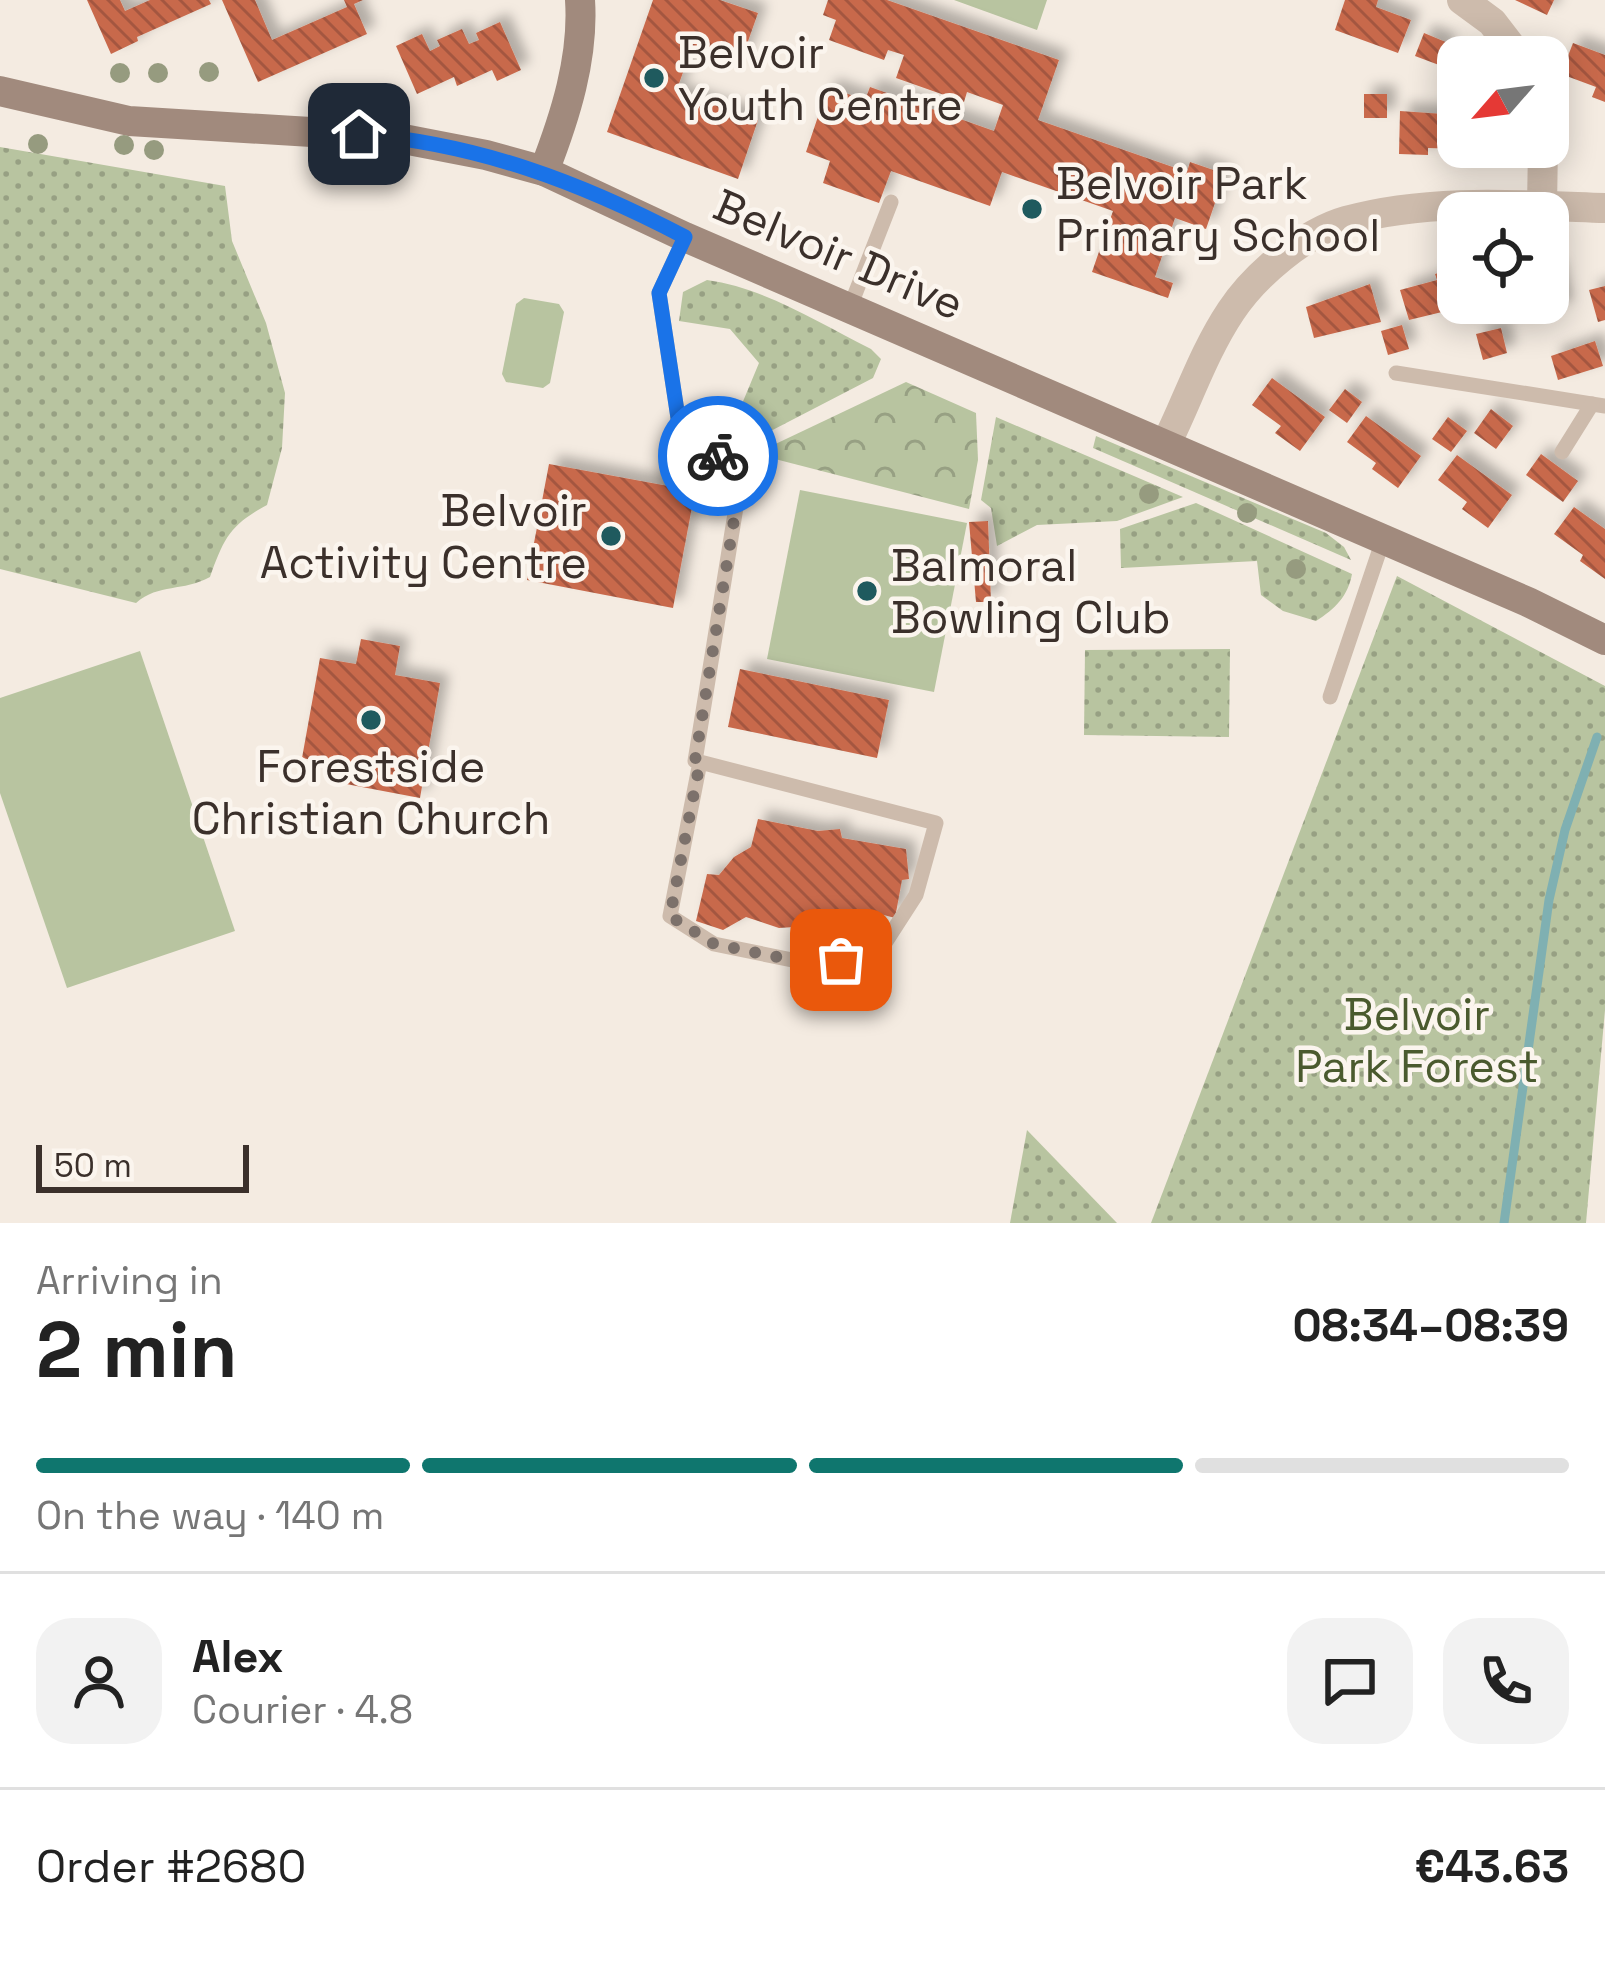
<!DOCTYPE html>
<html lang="en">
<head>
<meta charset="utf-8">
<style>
	:root { --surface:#fff; --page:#f2f2f2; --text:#222; --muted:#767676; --line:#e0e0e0; --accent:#0f766e }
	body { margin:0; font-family:"Space Grotesk",sans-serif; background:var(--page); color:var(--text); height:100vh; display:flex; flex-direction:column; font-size:45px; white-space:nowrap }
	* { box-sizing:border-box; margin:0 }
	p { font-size:39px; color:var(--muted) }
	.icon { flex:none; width:66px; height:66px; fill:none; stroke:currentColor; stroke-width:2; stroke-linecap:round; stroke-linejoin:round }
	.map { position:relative; height:1223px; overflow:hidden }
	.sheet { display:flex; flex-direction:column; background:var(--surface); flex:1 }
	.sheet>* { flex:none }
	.needle { width:78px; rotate:242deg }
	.fabs { position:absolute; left:1437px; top:36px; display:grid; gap:24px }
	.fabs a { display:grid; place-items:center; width:132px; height:132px; border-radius:24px; background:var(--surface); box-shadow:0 6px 30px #0003; font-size:60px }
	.scale { position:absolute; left:36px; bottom:30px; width:213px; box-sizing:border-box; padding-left:12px; border:6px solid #3b302b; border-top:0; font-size:33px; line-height:42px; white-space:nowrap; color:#3b302b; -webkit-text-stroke:9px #fbf5ee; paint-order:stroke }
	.pin { position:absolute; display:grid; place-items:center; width:102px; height:102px; color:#fff; margin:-51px; border-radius:24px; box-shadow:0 6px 18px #0006 }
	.courier { position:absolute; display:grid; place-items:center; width:120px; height:120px; margin:-60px; border:9px solid #1a73e8; border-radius:50%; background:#fff; color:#222; box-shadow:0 3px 15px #0007 }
	.summary em { font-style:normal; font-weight:700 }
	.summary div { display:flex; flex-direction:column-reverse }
	.summary { display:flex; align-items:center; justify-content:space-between; height:204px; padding:0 36px }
	h1 { font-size:78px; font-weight:700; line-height:90px }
	.bar { display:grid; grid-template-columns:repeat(4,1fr); gap:18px 12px; align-content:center; height:144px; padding:0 36px }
	.bar i { height:15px; border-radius:9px; background:var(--line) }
	.bar .selected { background:var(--accent) }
	.bar p { grid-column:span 4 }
	.line { display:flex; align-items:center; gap:30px; padding:0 36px; border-top:3px solid var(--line) }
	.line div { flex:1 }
	.round { display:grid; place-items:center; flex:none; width:126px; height:126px; border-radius:36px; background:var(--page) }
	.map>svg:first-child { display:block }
	.green { fill:url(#green-dots) }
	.forest { fill:url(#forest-crowns) }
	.pitch { fill:#b8c4a0 }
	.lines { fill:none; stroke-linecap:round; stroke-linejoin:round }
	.stream { stroke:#7fb0b2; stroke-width:9 }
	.building { fill:url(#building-back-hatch); filter:url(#shadow) }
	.lane { stroke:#cdbbac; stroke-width:15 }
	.street { stroke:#cdbbac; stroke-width:30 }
	.secondary { stroke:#a18a7d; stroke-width:30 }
	.tree { fill:#969b7f }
	.done { stroke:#7c716b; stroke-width:12; stroke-dasharray:0 21.6 }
	.route { stroke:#1a73e8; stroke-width:15 }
	.poi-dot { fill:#1f5a5e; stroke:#fbf5ee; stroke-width:4.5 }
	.labels { text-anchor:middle; stroke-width:9; stroke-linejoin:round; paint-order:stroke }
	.poi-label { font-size:45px; fill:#3b302b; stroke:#fbf5ee; text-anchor:start }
	.street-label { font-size:45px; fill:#3b302b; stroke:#fbf5ee }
	.park-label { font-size:45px; fill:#4a5a2e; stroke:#fbf5ee }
</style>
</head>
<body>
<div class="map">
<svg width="1605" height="1223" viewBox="0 0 1605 1223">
	<defs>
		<pattern id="green-dots" width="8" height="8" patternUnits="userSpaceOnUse" patternTransform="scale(3)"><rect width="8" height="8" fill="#b8c4a0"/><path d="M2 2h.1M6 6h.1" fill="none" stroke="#97a083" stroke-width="1.8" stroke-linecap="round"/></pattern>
		<pattern id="forest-crowns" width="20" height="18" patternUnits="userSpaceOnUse" patternTransform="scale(3)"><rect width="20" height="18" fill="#b8c4a0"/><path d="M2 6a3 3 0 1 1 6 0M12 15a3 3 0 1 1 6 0" fill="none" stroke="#97a083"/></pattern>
		<pattern id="building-back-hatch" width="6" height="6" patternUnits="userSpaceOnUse" patternTransform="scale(3)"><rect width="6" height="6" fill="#c8694b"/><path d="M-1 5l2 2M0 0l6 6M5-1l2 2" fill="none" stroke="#a4573f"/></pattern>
		<filter id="shadow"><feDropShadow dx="9" dy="-9" stdDeviation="6" flood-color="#0004"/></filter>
	</defs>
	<rect width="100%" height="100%" fill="#f4ebe1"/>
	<!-- green -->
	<g class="green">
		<path d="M0,147L225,186L232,241L266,323L285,393L282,448L267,505C230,525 224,538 210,577C183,592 159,583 136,603L0,569Z"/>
		<path d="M707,280C765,288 819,323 871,349L881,359L873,378L732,451L721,448L715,436L734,423L759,363L730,329L679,321L683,292Z"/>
		<path d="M996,417L1183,497L1117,521L1037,525L997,546L991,508L981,500Z"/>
		<path d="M1096,436L1326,533L1344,547L1351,560L1093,448Z"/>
		<path d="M1196,503L1352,574C1348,596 1335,609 1316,621L1283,611L1261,595L1257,561L1121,568L1120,529Z"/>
		<path d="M1397,576L1605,686V1010L1586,1223H1151Z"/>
		<path d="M1230,649L1229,737L1084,735L1085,650Z"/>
		<path d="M1027,1130L1117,1223H1010Z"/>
	</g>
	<!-- forest -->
	<path class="forest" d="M906,382L976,413L978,460L969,509L775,459L767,448Z"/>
	<!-- pitch -->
	<g class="pitch">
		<path d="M954,0H1047L1037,30Z"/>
		<path d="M524,298L559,304L564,312L550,383L543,388L506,382L502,374L516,304Z"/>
		<path d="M800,490L967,523L934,692L767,659Z"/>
		<path d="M140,651L235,931L67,988L0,793V698Z"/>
	</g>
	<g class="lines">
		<!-- stream -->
		<path class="stream" d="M1504,1223L1549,900L1565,830L1597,737"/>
	</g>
	<!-- building -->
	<g class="building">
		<path d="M87,0H120L125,11L150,0H209L211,4L137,37L138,41L111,54Z"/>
		<path d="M222,0H255L272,40L347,7L344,0H363L354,4L367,34L258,82Z"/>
		<path d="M653,0H720L758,13L740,64L692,47L676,92L758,120L738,179L607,132Z"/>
		<path d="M828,0H887L1059,60L1038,120L1187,172L1190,162L1225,174L1206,229L1175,218L1155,277L1173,283L1168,298L1092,272L1113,211L1002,172L990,206L891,171L879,203L823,183L830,161L806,152L828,87L865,100L870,87L994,131L1003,105L967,92L964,102L896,78L904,55L888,50L884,60L829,40L836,20L823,15Z"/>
		<path d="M1345,0H1378L1376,7L1411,20L1398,53L1335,30Z"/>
		<path d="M1515,0H1554L1547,15Z"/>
		<path d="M500,22L521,70L497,81L492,70L457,86L454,77L417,94L396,46L422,34L430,51L440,46L437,40L462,29L469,44L479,40L476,33Z"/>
		<path d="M1424,33L1448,43L1439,65L1415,56Z"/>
		<path d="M1573,43L1605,55V102L1592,97L1596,87L1561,74Z"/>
		<rect x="1364" y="94" width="23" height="24"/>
		<path d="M1400,111L1458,115V149L1428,148V155L1399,154Z"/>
		<path d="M1458,267V303L1475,304L1409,320L1400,290L1437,280L1435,274Z"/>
		<path d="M1555,268L1564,309L1498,322L1494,303H1548V270Z"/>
		<path d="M1370,284L1381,322L1314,338L1306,307Z"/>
		<path d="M1605,286V320L1598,322L1589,290Z"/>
		<path d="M1402,325L1409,349L1388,355L1381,331Z"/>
		<path d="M1501,328L1507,353L1483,360L1476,334Z"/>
		<path d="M1595,341L1603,366L1558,380L1551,356Z"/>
		<path d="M1272,378L1325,417L1300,451L1275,433L1281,426L1252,405Z"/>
		<path d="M1345,389L1362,402L1347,423L1329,410Z"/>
		<path d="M1491,409L1513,426L1496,449L1474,433Z"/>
		<path d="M1366,416L1421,456L1398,488L1372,469L1376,463L1347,442Z"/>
		<path d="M1448,417L1467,431L1451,452L1432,439Z"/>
		<path d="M1541,454L1578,481L1563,502L1526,475Z"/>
		<path d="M1457,455L1512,495L1488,528L1462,509L1467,502L1438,480Z"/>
		<path d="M549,464L695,491L673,608L527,580Z"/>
		<path d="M1574,507L1605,529V579L1580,561L1583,555L1554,534Z"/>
		<path d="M988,521L991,602H976L969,522Z"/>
		<path d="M361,639L400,646L395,675L440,683L420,798L346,784L349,767L302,758L320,658L356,664Z"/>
		<path d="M740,669L889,700L877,758L728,727Z"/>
		<path d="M758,819L818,831L840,829L842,838L906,849L909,879L902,880L895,918L880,914L869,936L827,914L794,927L779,928L746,917L723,930L696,921L707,874L719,875L734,857L751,847Z"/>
	</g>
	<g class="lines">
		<!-- lane -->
		<g class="lane">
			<path d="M1448,57L1458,61"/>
			<path d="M685,237L659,293L682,444L743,464L695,761L700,762L936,823L916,895L876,957L807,963L714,944L670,916L700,762"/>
			<path d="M850,307L891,202"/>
			<path d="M1396,373L1605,406"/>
			<path d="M1562,452L1592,404"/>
			<path d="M1330,697L1383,540"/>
		</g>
		<!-- street -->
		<g class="street">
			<path d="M1462,0L1492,22L1519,57"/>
			<path d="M1542,206L1543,147"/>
			<path d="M1166,444C1188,400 1203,353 1231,311C1255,275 1304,233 1346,221C1428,198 1521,205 1605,208"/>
		</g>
		<!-- secondary -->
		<g class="secondary">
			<path d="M0,91L129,121L393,137L486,155L544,171L685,237L1528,602L1605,640"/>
			<path d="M544,171C565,117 584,58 580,0"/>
		</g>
	</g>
	<!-- trees -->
	<g class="tree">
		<circle cx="209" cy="72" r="10"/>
		<circle cx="120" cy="73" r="10"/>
		<circle cx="158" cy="73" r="10"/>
		<circle cx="38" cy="144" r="10"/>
		<circle cx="124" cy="145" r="10"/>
		<circle cx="154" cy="150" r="10"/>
		<circle cx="1149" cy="494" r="10"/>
		<circle cx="1247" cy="513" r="10"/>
		<circle cx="1296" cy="569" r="10"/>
	</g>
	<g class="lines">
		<!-- done -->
		<path class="done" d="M718,456L743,464L695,761L700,762L670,916L714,944L807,963L841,960"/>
		<!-- route -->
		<path class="route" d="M359,134C479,144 580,182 685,237L659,293L682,444L718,456"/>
	</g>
	<!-- markers -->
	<g class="poi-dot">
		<circle cx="654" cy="78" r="12"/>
		<circle cx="1032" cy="209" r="12"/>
		<circle cx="611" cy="536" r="12"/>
		<circle cx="867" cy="591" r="12"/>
		<circle cx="371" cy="720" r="12"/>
	</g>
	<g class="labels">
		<!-- poi labels -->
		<g class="poi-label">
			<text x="678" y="68">Belvoir<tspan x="678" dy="52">Youth Centre</tspan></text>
			<text x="1056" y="199">Belvoir Park<tspan x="1056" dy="52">Primary School</tspan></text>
			<text x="587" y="526" text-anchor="end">Belvoir<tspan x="587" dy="52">Activity Centre</tspan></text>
			<text x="891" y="581">Balmoral<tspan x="891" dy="52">Bowling Club</tspan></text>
			<text x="371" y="782" text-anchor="middle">Forestside<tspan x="371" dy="52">Christian Church</tspan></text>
		</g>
		<!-- street labels -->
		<g class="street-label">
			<text transform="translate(839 254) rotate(23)" y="16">Belvoir Drive</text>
		</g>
		<!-- park labels -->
		<g class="park-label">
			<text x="1417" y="1030">Belvoir<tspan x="1417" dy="52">Park Forest</tspan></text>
		</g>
	</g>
</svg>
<div class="fabs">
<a><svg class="needle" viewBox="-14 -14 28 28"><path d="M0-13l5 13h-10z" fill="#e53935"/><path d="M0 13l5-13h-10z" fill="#767676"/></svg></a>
<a><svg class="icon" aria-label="locate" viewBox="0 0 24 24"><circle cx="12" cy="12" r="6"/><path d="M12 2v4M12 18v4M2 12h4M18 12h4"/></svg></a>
</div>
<div class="scale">50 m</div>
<div class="pin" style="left:841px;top:960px;background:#ea580c"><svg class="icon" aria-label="bag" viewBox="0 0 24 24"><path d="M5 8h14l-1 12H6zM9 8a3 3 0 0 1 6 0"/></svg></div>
<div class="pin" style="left:359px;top:134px;background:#1f2937"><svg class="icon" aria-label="home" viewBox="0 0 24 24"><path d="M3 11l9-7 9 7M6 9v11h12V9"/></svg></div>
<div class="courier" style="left:718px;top:456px"><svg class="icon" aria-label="bike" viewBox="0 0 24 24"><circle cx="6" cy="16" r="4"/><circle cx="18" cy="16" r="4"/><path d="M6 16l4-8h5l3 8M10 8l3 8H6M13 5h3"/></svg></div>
</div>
<section class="sheet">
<div class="summary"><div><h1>2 min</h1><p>Arriving in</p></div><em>08:34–08:39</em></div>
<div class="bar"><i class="selected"></i><i class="selected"></i><i class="selected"></i><i></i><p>On the way · 140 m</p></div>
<div class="line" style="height:216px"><a class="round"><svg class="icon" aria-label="person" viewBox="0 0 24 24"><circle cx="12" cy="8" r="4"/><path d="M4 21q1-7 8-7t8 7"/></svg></a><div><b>Alex</b><p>Courier · 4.8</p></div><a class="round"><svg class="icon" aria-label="chat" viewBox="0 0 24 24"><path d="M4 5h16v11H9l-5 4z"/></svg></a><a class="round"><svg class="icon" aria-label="phone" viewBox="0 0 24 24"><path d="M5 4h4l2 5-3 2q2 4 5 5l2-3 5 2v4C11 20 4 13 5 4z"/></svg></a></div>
<div class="line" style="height:156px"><div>Order #2680</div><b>€43.63</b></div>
</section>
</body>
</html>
